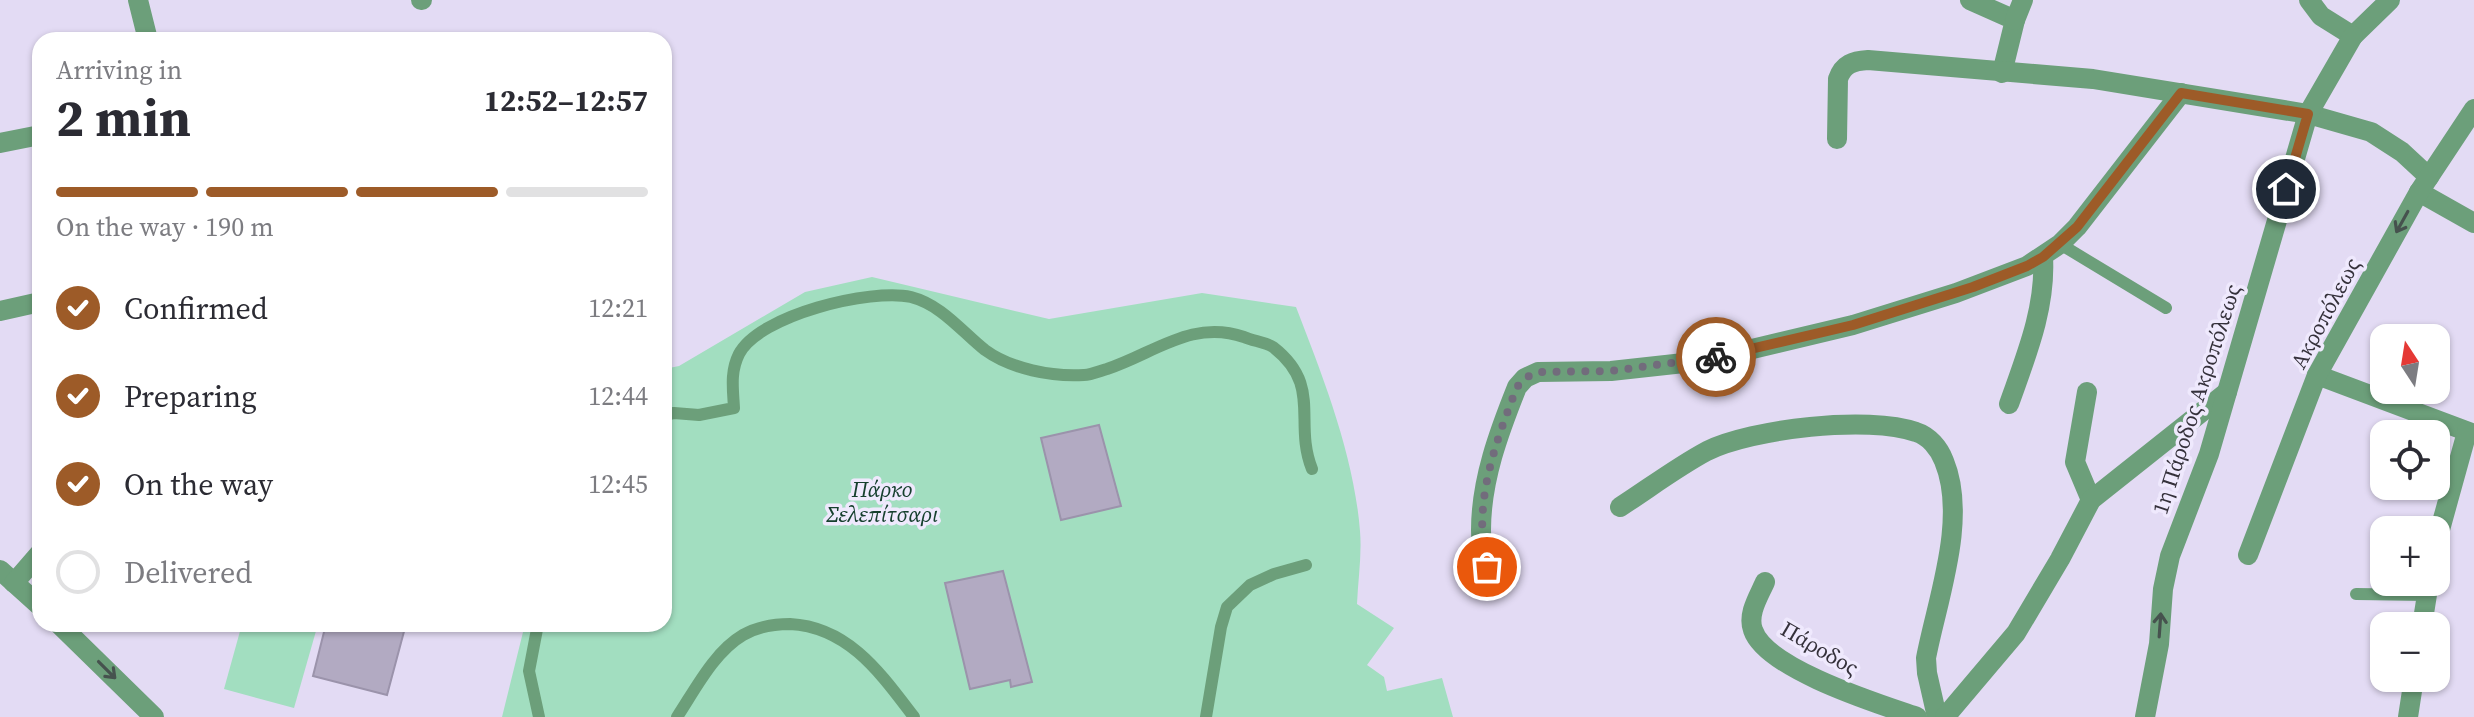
<!DOCTYPE html>
<html lang="en">
<head>
<meta charset="utf-8">
<style>
	:root { --surface:#fff; --page:#f7f7f7; --text:#2b2b33; --muted:#7c7c81; --line:#e1e1e2; --accent:#9d5b28 }
	body { margin:0; font-family:"Source Serif 4",serif; background:var(--page); color:var(--text); height:100vh; display:flex; flex-direction:column; font-size:30px; white-space:nowrap }
	* { box-sizing:border-box; margin:0 }
	p { font-size:26px; color:var(--muted) }
	.icon { flex:none; width:44px; height:44px; fill:none; stroke:currentColor; stroke-width:2; stroke-linecap:round; stroke-linejoin:round }
	.map { position:relative; flex:1; overflow:hidden }
	.sheet { position:absolute; left:32px; top:32px; width:640px; height:600px; display:flex; flex-direction:column; background:var(--surface); border-radius:24px; box-shadow:0 2px 6px #0004 }
	.sheet>* { flex:none }
	.needle { width:52px; rotate:348deg }
	.tools { position:absolute; left:2370px; top:324px; display:grid; gap:16px }
	.tools a { display:grid; place-items:center; width:80px; height:80px; border-radius:16px; background:var(--surface); box-shadow:0 2px 6px #0004; font-size:40px }
	.pin { position:absolute; display:grid; place-items:center; width:68px; height:68px; color:#fff; margin:-34px; border:4px solid #fff; border-radius:50%; box-shadow:0 2px 8px #0007 }
	.courier { position:absolute; display:grid; place-items:center; width:80px; height:80px; margin:-40px; border:6px solid #9d5b28; border-radius:50%; background:#fff; color:#222; box-shadow:0 2px 10px #0007 }
	.head em { font-style:normal; font-weight:700 }
	.head div { display:flex; flex-direction:column-reverse }
	.head { display:flex; align-items:center; justify-content:space-between; height:136px; padding:0 24px }
	h1 { font-size:52px; font-weight:700; line-height:60px }
	.bar { display:grid; grid-template-columns:repeat(4,1fr); gap:12px 8px; align-content:center; height:96px; padding:0 24px }
	.bar i { height:10px; border-radius:6px; background:var(--line) }
	.bar .selected { background:var(--accent) }
	.bar p { grid-column:span 4 }
	ol { padding:0 24px; list-style:none }
	li { display:flex; align-items:center; gap:24px; height:88px }
	li p { margin-inline-start:auto }
	li .icon { padding:8px; border-radius:50%; background:var(--accent); color:#fff; stroke-width:4 }
	li:last-child { color:var(--muted) }
	li i { width:44px; height:44px; border:4px solid var(--line); border-radius:50% }
	.map>svg:first-child { display:block }
	.park { fill:#a2dec0 }
	.building { fill:#b2aac2; stroke:#9b93ab; stroke-width:2 }
	.lines { fill:none; stroke-linecap:round; stroke-linejoin:round }
	.service { stroke:#6c9f7a; stroke-width:12 }
	.minor { stroke:#6c9f7a; stroke-width:20 }
	.oneway { stroke:#46524e }
	.done { stroke:#726c7c; stroke-width:8; stroke-dasharray:0 14.4 }
	.route { stroke:#9d5b28; stroke-width:10 }
	.labels { text-anchor:middle; stroke-width:7; stroke-linejoin:round; paint-order:stroke }
	.street-label { font-size:22px; fill:#35313b; stroke:#efe9fd }
	.park-label { font-size:22px; font-style:italic; fill:#16402e; stroke:#efe9fd }
</style>
</head>
<body>
<div class="map">
<svg width="2474" height="717" viewBox="0 0 2474 717">
	<rect width="100%" height="100%" fill="#e3dbf4"/>
	<!-- park -->
	<g class="park">
		<path d="M872,277L1049,319L1202,293L1296,307C1323,377 1354,455 1360,531C1362,555 1358,580 1357,604L1394,628L1367,665L1384,677L1387,691L1442,678L1453,717H502L525,624H664V369L679,366L805,292Z"/>
		<path d="M242,624H318L294,708L224,689Z"/>
	</g>
	<!-- building -->
	<g class="building">
		<path d="M1099,425L1121,506L1061,520L1041,438Z"/>
		<path d="M1003,571L1032,682L1011,687L1010,680L970,689L945,583Z"/>
		<path d="M326,624H406L387,695L313,676Z"/>
	</g>
	<g class="lines">
		<!-- service -->
		<g class="service">
			<path d="M2060,244L2166,308"/>
			<path d="M664,415L674,413L699,415L734,408C733,389 730,372 739,354C759,315 871,288 911,297C942,305 962,332 985,350C1011,369 1052,377 1084,375C1091,375 1100,371 1107,369C1155,353 1192,319 1244,337C1253,341 1265,342 1273,347C1323,386 1293,421 1312,469"/>
			<path d="M2356,594L2427,595"/>
			<path d="M538,624L529,671L539,717"/>
			<path d="M677,717C695,690 714,652 743,635C757,627 774,624 790,624C849,627 881,674 914,717"/>
			<path d="M1206,717L1221,627L1227,607L1250,585L1274,574L1306,565"/>
		</g>
		<!-- minor -->
		<g class="minor">
			<path d="M138,0L148,40"/>
			<path d="M421,0H422"/>
			<path d="M1970,0L2015,20L2002,73"/>
			<path d="M2309,0L2321,16L2353,36L2390,0"/>
			<path d="M2015,20L2023,0"/>
			<path d="M1837,139L1838,79C1843,64 1853,61 1868,60L2093,79L2308,114L2371,132L2402,152L2429,177"/>
			<path d="M0,143L40,135"/>
			<path d="M2419,192L2474,223"/>
			<path d="M0,311L40,302"/>
			<path d="M2317,375L2474,434"/>
			<path d="M2087,392L2075,462L2091,500"/>
			<path d="M2009,404C2026,356 2046,308 2043,257"/>
			<path d="M1620,507C1648,489 1677,467 1707,451C1752,429 1868,415 1916,432C1929,436 1939,448 1944,461C1968,519 1937,600 1926,658L1927,673L1937,717"/>
			<path d="M2436,544L2467,432"/>
			<path d="M2248,555L2317,375L2419,192L2474,109"/>
			<path d="M0,570L40,606"/>
			<path d="M1765,582C1759,596 1747,614 1753,630C1766,669 1879,704 1917,717"/>
			<path d="M14,583L40,553"/>
			<path d="M1491,584C1486,566 1481,548 1481,530C1481,480 1499,432 1517,387L1525,378L1538,372L1611,371L1702,361L1853,325L1956,293L2027,266L2060,244L2077,227L2181,93"/>
			<path d="M59,624L154,717"/>
			<path d="M2422,626L2429,582"/>
			<path d="M1945,717L2016,633L2060,559L2091,500L2227,392"/>
			<path d="M2145,717L2159,644L2163,589L2170,556L2209,454L2308,114L2353,36"/>
			<path d="M2408,717L2414,678"/>
		</g>
	</g>
	<!-- one-way arrows -->
	<defs><path id="oneway-shaft" d="M-6 0H5M1.5-3L5.5 0L1.5 3" fill="none" stroke-width="1.6" stroke-linecap="round" stroke-linejoin="round" transform="scale(2)"/></defs>
	<g class="oneway">
		<use href="#oneway-shaft" transform="translate(2402 222) rotate(119)"/>
		<use href="#oneway-shaft" transform="translate(2160 625) rotate(-86)"/>
		<use href="#oneway-shaft" transform="translate(107 670) rotate(45)"/>
	</g>
	<g class="lines">
		<!-- done -->
		<path class="done" d="M1487,567C1472,505 1495,444 1517,387L1525,378L1538,372L1611,371L1716,357"/>
		<!-- route -->
		<path class="route" d="M1716,357L1853,325L1973,287L2027,266L2043,257L2077,227L2181,93L2308,114L2286,189"/>
	</g>
	<g class="labels">
		<!-- street labels -->
		<g class="street-label">
			<text transform="translate(2325 313) rotate(-62)" y="8">Ακροπόλεως</text>
			<text transform="translate(2196 399) rotate(-72)" y="8">1η Πάροδος Ακροπόλεως</text>
			<text transform="translate(1820 648) rotate(30)" y="8">Πάροδος</text>
		</g>
		<!-- park labels -->
		<g class="park-label">
			<text x="882" y="497">Πάρκο<tspan x="882" dy="25">Σελεπίτσαρι</tspan></text>
		</g>
	</g>
</svg>
<div class="tools">
<a><svg class="needle" viewBox="-14 -14 28 28"><path d="M0-13l5 13h-10z" fill="#e53935"/><path d="M0 13l5-13h-10z" fill="#7c7c81"/></svg></a>
<a><svg class="icon" aria-label="locate" viewBox="0 0 24 24"><circle cx="12" cy="12" r="6"/><path d="M12 2v4M12 18v4M2 12h4M18 12h4"/></svg></a>
<a>+</a>
<a>−</a>
</div>
<div class="pin" style="left:1487px;top:567px;background:#ea580c"><svg class="icon" aria-label="bag" viewBox="0 0 24 24"><path d="M5 8h14l-1 12H6zM9 8a3 3 0 0 1 6 0"/></svg></div>
<div class="pin" style="left:2286px;top:189px;background:#1f2937"><svg class="icon" aria-label="home" viewBox="0 0 24 24"><path d="M3 11l9-7 9 7M6 9v11h12V9"/></svg></div>
<div class="courier" style="left:1716px;top:357px"><svg class="icon" aria-label="bike" viewBox="0 0 24 24"><circle cx="6" cy="16" r="4"/><circle cx="18" cy="16" r="4"/><path d="M6 16l4-8h5l3 8M10 8l3 8H6M13 5h3"/></svg></div>
<section class="sheet">
<div class="head"><div><h1>2 min</h1><p>Arriving in</p></div><em>12:52–12:57</em></div>
<div class="bar"><i class="selected"></i><i class="selected"></i><i class="selected"></i><i></i><p>On the way · 190 m</p></div>
<ol>
<li><svg class="icon" aria-label="check" viewBox="0 0 24 24"><path d="M5 12l5 5 9-10"/></svg>Confirmed<p>12:21</p></li>
<li><svg class="icon" aria-label="check" viewBox="0 0 24 24"><path d="M5 12l5 5 9-10"/></svg>Preparing<p>12:44</p></li>
<li><svg class="icon" aria-label="check" viewBox="0 0 24 24"><path d="M5 12l5 5 9-10"/></svg>On the way<p>12:45</p></li>
<li><i></i>Delivered</li>
</ol>
</section>
</div>
</body>
</html>
